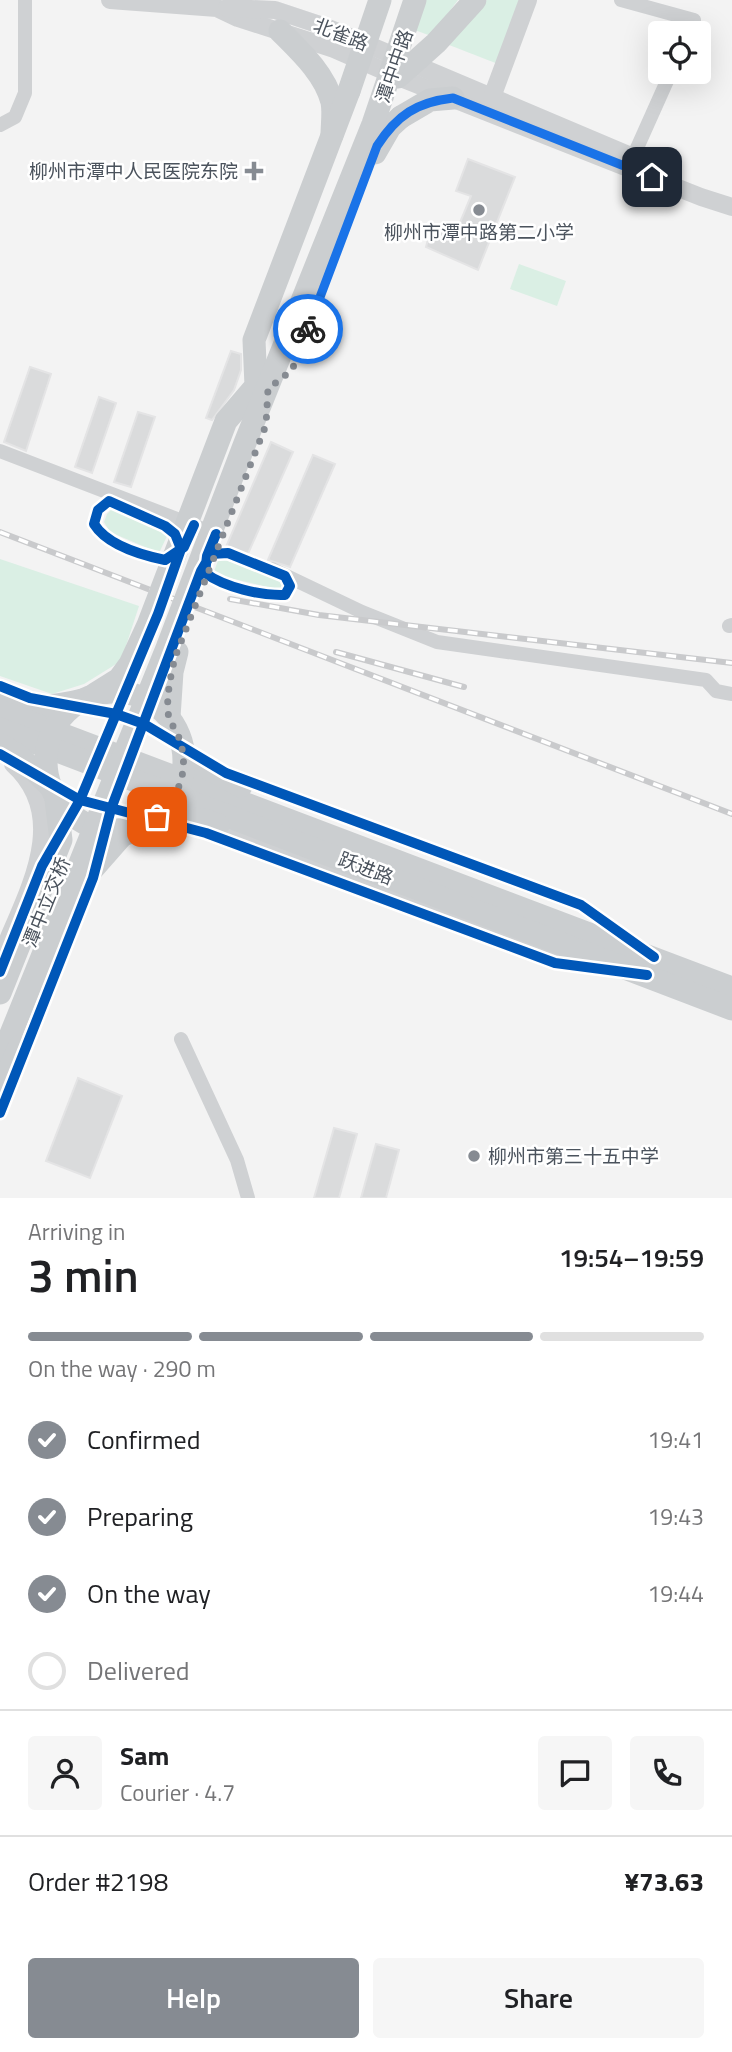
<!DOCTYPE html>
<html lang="en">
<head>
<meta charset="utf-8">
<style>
	:root { --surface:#fff; --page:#f6f6f6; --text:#202124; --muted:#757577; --line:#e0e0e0; --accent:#868b92 }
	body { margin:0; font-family:"Titillium Web","Noto Sans SC",sans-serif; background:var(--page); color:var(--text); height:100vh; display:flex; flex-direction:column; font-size:26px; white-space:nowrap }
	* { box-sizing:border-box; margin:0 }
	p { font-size:23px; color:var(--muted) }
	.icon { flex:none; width:38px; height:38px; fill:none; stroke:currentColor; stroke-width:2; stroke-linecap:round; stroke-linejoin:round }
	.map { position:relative; height:1198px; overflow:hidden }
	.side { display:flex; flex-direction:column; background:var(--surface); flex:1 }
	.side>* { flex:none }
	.fabs { position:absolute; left:648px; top:21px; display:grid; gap:14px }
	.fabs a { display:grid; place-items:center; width:63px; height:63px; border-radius:7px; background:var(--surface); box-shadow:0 7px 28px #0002; font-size:35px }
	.pin { position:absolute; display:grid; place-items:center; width:60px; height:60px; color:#fff; margin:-30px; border-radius:14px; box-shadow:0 4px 10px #0006 }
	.courier { position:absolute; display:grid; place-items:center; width:70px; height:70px; margin:-35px; border:5px solid #1a73e8; border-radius:50%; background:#fff; color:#222; box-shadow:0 2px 9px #0007 }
	.head em { font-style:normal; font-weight:600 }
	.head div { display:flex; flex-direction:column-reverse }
	.head { display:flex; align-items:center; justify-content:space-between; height:119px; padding:0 28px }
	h1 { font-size:46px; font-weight:600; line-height:52px }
	.bar { display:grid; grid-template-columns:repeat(4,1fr); gap:10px 7px; align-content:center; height:84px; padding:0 28px }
	.bar i { height:9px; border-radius:5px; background:var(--line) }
	.bar .active { background:var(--accent) }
	.bar p { grid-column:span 4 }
	.line { display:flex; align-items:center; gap:18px; padding:0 28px; border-top:2px solid var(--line) }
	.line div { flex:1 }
	.round { display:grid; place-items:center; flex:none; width:74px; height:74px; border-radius:7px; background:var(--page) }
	ol { padding:0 28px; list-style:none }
	li { display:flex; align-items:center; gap:21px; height:77px }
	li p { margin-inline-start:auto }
	li .icon { padding:7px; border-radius:50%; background:var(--accent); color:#fff; stroke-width:4 }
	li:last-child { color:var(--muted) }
	li i { width:38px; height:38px; border:4px solid var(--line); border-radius:50% }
	.cta { display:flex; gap:14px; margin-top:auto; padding:14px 28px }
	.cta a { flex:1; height:80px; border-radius:7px; background:var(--accent); color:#fff; font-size:28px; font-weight:600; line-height:80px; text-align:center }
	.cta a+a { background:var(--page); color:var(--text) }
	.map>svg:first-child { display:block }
	.green { fill:#daefe4 }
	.building { fill:#dadbdc; stroke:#e4e4e5; stroke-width:2 }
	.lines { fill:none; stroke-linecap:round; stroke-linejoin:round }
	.minor { stroke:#cfd1d3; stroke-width:14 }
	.tertiary { stroke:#cfd1d3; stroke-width:18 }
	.primary { stroke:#cbced0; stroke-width:23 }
	.rail-casing { stroke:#c9cacc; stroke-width:6 }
	.rail { stroke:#fff; stroke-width:3.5; stroke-dasharray:10; stroke-linecap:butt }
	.primary-bridge { stroke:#cbced0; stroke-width:23 }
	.cycleway-casing { stroke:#fff; stroke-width:15 }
	.cycleway { stroke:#0057b8; stroke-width:10 }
	.done { stroke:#868b92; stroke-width:7; stroke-dasharray:0 12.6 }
	.route { stroke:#1a73e8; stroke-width:9 }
	.poi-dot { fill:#868b92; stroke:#fff; stroke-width:2.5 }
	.labels { text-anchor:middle; stroke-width:5; stroke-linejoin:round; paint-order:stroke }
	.street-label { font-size:19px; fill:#4b535d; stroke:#fff }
	.poi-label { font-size:19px; fill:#4b535d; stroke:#fff; text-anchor:end }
</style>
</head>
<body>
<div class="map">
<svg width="732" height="1198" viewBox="0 0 732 1198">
	<rect width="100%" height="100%" fill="#f3f3f3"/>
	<!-- green -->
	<g class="green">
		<path d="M422,0H458L431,36L412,29Z"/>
		<path d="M487,0H519L498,64L444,43Z"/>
		<path d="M519,264L566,281L557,306L510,289Z"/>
		<path d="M114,507H120L168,534L159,553L110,532L104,522L107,514Z"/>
		<path d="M219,558L281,578L284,586L280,590L213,574Z"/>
		<path d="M0,559L139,606L121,661L84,684L52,694L0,676Z"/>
	</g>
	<!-- building -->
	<g class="building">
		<path d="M468,159L515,177L478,270L426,247L431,228L454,237L471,196L456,191Z"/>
		<path d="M231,351L241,354V370L234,390L212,420L206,418Z"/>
		<path d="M30,367L51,374L26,451L4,442Z"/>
		<path d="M99,397L116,403L92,473L75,467Z"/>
		<path d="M138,412L155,417L131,487L114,482Z"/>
		<path d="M271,442L293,452L247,556L226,547Z"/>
		<path d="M313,455L335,464L290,567L268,560Z"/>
		<path d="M78,1078L122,1096L90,1178L46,1161Z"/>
		<path d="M334,1128L357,1134L339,1198H314Z"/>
		<path d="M376,1144L399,1150L386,1198H361Z"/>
	</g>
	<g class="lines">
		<!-- minor -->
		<g class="minor">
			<path d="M621,0L694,20L688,33"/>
			<path d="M0,125L15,117L25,93V0"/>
			<path d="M633,157L671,72"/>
			<path d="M0,451L216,534"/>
			<path d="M272,569L362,612L437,642L706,680L716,691L732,694"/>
			<path d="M729,626L732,625"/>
			<path d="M181,1039L237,1160L248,1198"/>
		</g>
		<!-- tertiary -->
		<g class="tertiary">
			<path d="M110,0L217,8L238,18L334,49L398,77L701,197L732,207"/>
			<path d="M227,8L275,10L326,27L645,162"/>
			<path d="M492,97L528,0"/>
			<path d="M116,840L147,829L196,824L540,954L597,965"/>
			<path d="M0,959C24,897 74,819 13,764"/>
		</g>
		<!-- primary -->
		<g class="primary">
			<path d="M280,31C300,51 325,74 332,102C334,112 332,125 332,135"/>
			<path d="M398,77L436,43L475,0"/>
			<path d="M349,91L380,0"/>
			<path d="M401,117L430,100L453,98"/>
			<path d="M7,701C35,709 55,707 83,700"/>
			<path d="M0,711L732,988"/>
			<path d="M0,729L732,1009"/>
			<path d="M0,744L20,757L50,786"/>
			<path d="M185,756L241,786"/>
			<path d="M157,817L205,820L218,825"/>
			<path d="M0,993L61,840L56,800"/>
		</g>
		<!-- rail casing -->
		<g class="rail-casing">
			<g id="rail">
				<path d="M0,532L732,814"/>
				<path d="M230,599L319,615L732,663"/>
				<path d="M336,652L464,687"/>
			</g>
		</g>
		<!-- rail -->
		<use href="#rail" class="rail"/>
		<!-- primary-bridge -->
		<g class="primary-bridge">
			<path d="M375,153L390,127L401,117"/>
			<circle cx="115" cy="761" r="69"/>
			<path d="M95,694L119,679L130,664L148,625L226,421L256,386L254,340L349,91"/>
			<path d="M169,717L172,672L177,652"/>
			<path d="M83,888L91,871L127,830"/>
			<path d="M0,1061L167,648L245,443L373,124L415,0"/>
			<path d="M0,1092L19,1047"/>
		</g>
		<!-- cycleway casing -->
		<g class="cycleway-casing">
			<g id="cycleway">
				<path d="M0,686L30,698L116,714L144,724L226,773L581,905L654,957"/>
				<path d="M0,754L80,800L206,833L555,963L647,975"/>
				<path d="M0,972L42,866L80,800L158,614L181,549L175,534L165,526L109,501L98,510L94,524C107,545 141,555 165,560L184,547L194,525"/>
				<path d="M0,1113L93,878L111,809L201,571L211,554L228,553L285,576L290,586L285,595C261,596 224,587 205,573L207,556L216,534"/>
			</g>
		</g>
		<!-- cycleway -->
		<use href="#cycleway" class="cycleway"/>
	</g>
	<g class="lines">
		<!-- done -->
		<path class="done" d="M157,817C180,795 190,769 179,738C177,731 171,724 169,718C165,700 171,675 175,657L266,425L268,389L292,370L308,329"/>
		<!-- route -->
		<path class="route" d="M308,329L377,146C397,115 417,102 453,98L652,177"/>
	</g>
	<!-- markers -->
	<g class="poi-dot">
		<path d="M250.5 160.5h7v7h7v7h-7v7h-7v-7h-7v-7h7z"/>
		<circle cx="479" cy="210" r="7"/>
		<circle cx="474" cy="1156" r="7"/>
	</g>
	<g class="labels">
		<!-- street labels -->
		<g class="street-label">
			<text transform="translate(341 34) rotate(21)" y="7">北雀路</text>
			<text transform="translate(394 66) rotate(-71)" y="7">潭中中路</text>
			<text transform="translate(366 868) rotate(21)" y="7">跃进路</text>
			<text transform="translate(46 902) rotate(-68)" y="7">潭中立交桥</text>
		</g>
		<!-- poi labels -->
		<g class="poi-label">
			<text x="238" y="178">柳州市潭中人民医院东院</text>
			<text x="479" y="239" text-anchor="middle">柳州市潭中路第二小学</text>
			<text x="488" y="1163" text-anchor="start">柳州市第三十五中学</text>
		</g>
	</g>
</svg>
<div class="fabs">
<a><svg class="icon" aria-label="locate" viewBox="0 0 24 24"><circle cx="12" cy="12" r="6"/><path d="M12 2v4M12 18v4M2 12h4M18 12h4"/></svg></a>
</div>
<div class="pin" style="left:157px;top:817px;background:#ea580c"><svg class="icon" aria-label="bag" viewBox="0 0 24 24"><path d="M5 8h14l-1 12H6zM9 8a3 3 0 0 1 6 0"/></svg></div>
<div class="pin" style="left:652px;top:177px;background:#1f2937"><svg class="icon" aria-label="home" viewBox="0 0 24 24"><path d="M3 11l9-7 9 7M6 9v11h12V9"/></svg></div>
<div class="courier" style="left:308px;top:329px"><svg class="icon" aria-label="bike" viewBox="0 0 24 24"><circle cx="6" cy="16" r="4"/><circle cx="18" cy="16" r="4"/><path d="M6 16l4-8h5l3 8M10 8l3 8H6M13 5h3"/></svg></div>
</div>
<section class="side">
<div class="head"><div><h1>3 min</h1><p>Arriving in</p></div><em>19:54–19:59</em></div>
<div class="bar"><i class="active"></i><i class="active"></i><i class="active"></i><i></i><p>On the way · 290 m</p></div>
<ol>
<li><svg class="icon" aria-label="check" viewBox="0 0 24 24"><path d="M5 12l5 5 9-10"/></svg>Confirmed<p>19:41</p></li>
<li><svg class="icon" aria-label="check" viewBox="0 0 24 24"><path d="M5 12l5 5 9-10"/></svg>Preparing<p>19:43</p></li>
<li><svg class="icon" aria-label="check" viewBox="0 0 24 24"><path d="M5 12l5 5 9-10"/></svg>On the way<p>19:44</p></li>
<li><i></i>Delivered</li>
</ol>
<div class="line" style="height:126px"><a class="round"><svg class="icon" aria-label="person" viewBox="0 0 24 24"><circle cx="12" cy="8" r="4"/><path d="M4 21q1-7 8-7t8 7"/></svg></a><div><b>Sam</b><p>Courier · 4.7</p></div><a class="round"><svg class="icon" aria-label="chat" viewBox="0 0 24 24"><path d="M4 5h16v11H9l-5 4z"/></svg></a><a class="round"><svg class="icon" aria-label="phone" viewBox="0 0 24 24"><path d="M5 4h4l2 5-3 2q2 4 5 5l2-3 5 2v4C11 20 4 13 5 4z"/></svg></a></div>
<div class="line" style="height:91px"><div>Order #2198</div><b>¥73.63</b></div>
<div class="cta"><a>Help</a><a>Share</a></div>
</section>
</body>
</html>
